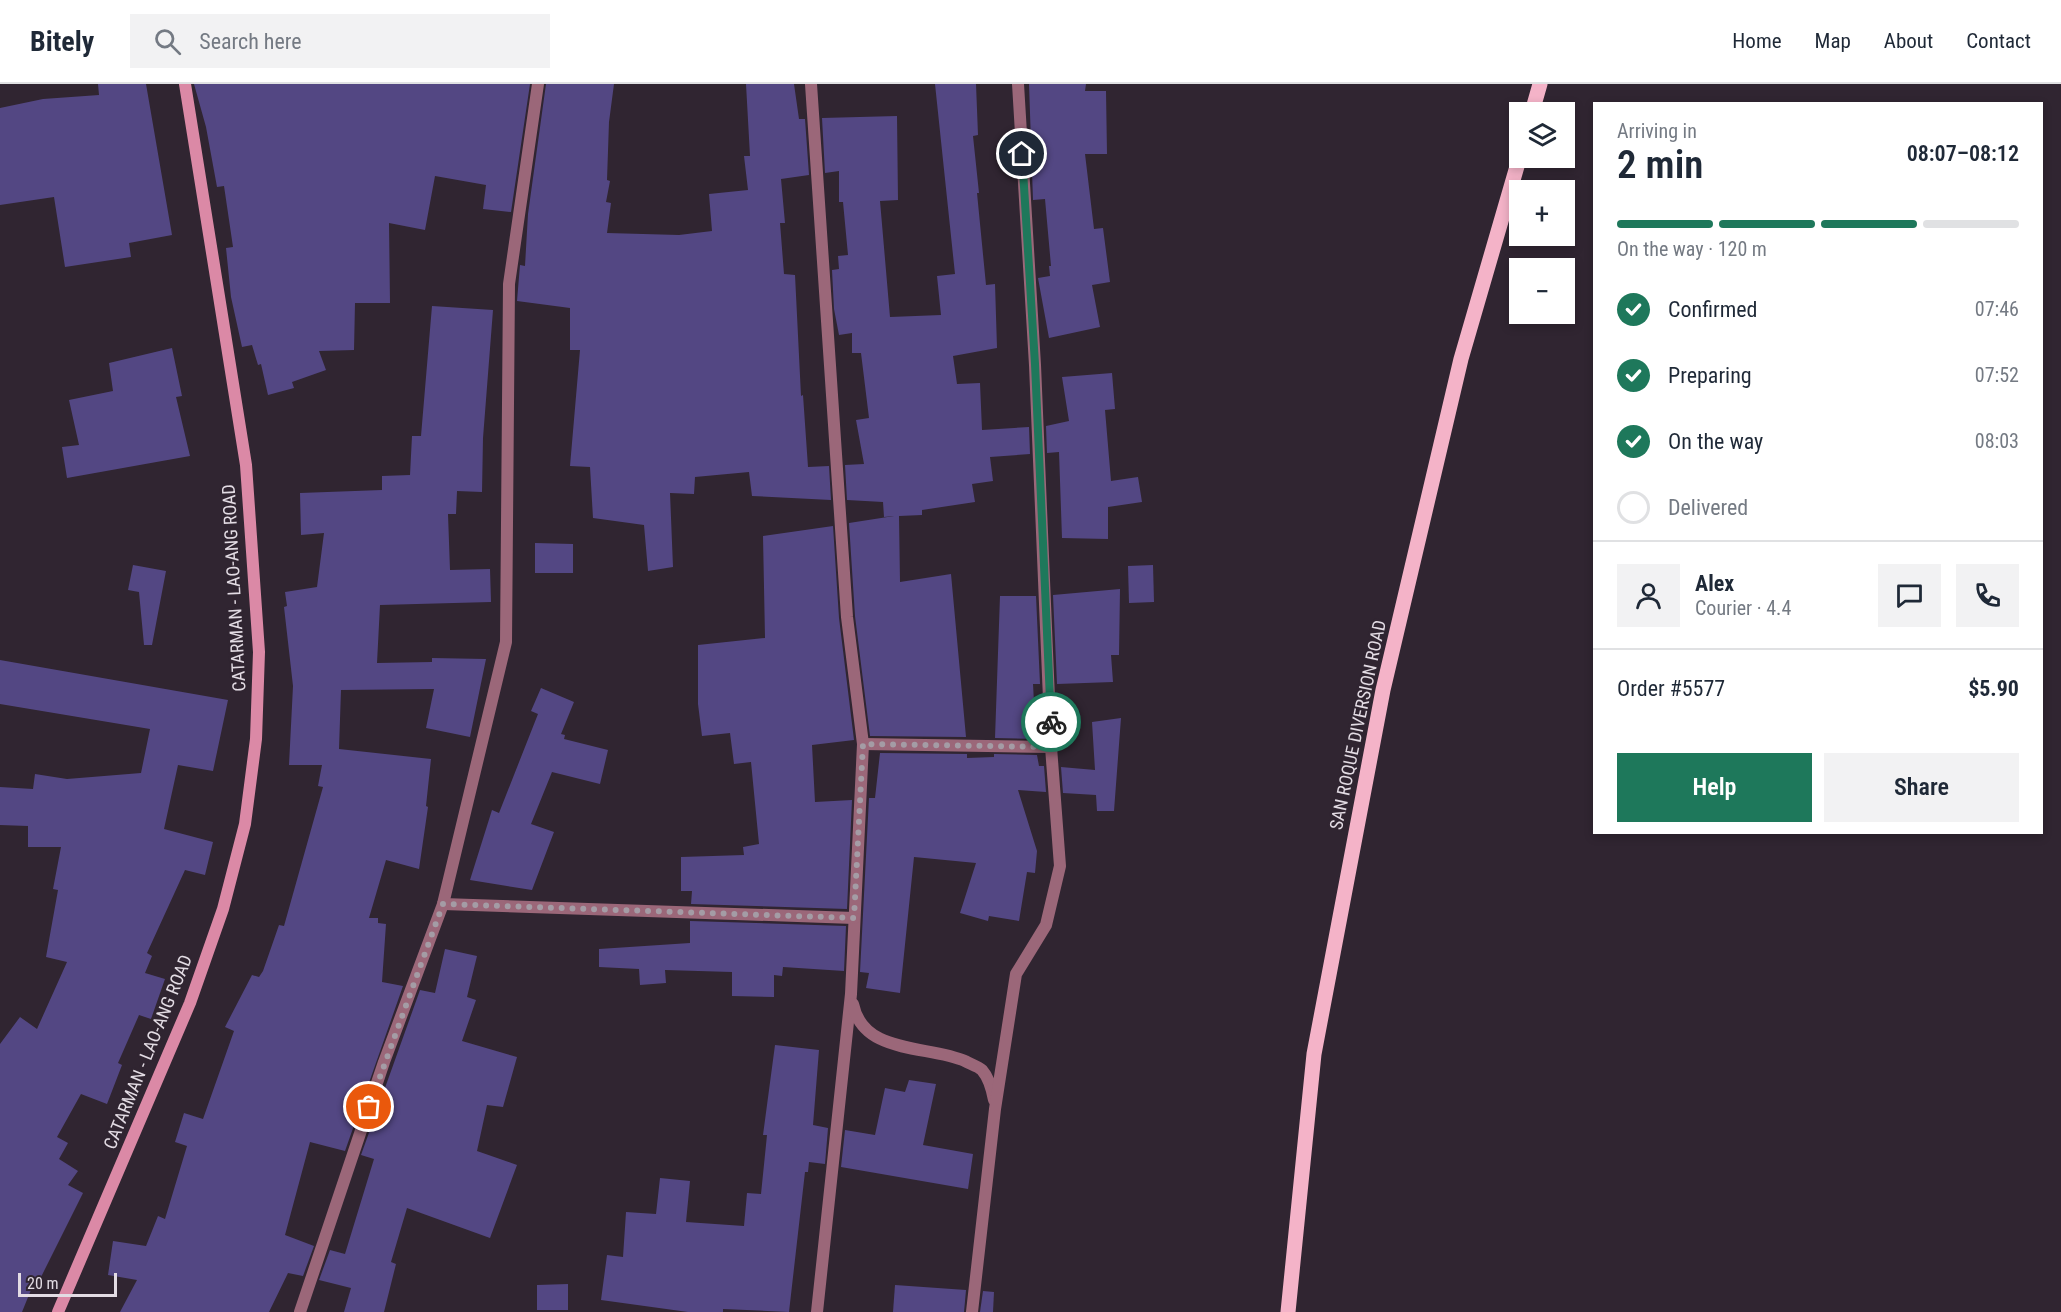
<!DOCTYPE html>
<html lang="en">
<head>
<meta charset="utf-8">
<style>
	:root { --surface:#fff; --page:#f2f2f3; --text:#1f2937; --muted:#747a83; --line:#e0e1e3; --accent:#1e785b }
	body { margin:0; font-family:"Roboto Condensed",sans-serif; background:var(--page); color:var(--text); height:100vh; display:flex; flex-direction:column; font-size:22px; white-space:nowrap }
	* { box-sizing:border-box; margin:0 }
	p { font-size:20px; color:var(--muted) }
	.icon { flex:none; width:33px; height:33px; fill:none; stroke:currentColor; stroke-width:2; stroke-linecap:round; stroke-linejoin:round }
	.map { position:relative; flex:1; overflow:hidden }
	.side { position:absolute; left:1593px; top:18px; width:450px; height:732px; display:flex; flex-direction:column; background:var(--surface); border-radius:0px; box-shadow:0 3px 9px #0003 }
	.side>* { flex:none }
	.fabs { position:absolute; left:1509px; top:18px; display:grid; gap:12px }
	.fabs a { display:grid; place-items:center; width:66px; height:66px; border-radius:0px; background:var(--surface); box-shadow:0 3px 9px #0003; font-size:30px }
	.scale { position:absolute; left:18px; bottom:15px; width:99px; box-sizing:border-box; padding-left:6px; border:3px solid #e3dce4; border-top:0; font-size:16px; line-height:21px; white-space:nowrap; color:#e3dce4; -webkit-text-stroke:4px #302531; paint-order:stroke }
	.pin { position:absolute; display:grid; place-items:center; width:51px; height:51px; color:#fff; margin:-26px; border:3px solid #fff; border-radius:50%; box-shadow:0 2px 6px #0007 }
	.courier { position:absolute; display:grid; place-items:center; width:60px; height:60px; margin:-30px; border:4px solid #1e785b; border-radius:50%; background:#fff; color:#222; box-shadow:0 2px 8px #0007 }
	.headline em { font-style:normal; font-weight:600 }
	.headline div { display:flex; flex-direction:column-reverse }
	.headline { display:flex; align-items:center; justify-content:space-between; height:102px; padding:0 24px }
	h1 { font-size:39px; font-weight:600; line-height:45px }
	.bar { display:grid; grid-template-columns:repeat(4,1fr); gap:9px 6px; align-content:center; height:72px; padding:0 24px }
	.bar i { height:8px; border-radius:4px; background:var(--line) }
	.bar .on { background:var(--accent) }
	.bar p { grid-column:span 4 }
	.line { display:flex; align-items:center; gap:15px; padding:0 24px; border-top:2px solid var(--line) }
	.line div { flex:1 }
	.round { display:grid; place-items:center; flex:none; width:63px; height:63px; border-radius:0px; background:var(--page) }
	ol { padding:0 24px; list-style:none }
	li { display:flex; align-items:center; gap:18px; height:66px }
	li p { margin-inline-start:auto }
	li .icon { padding:6px; border-radius:50%; background:var(--accent); color:#fff; stroke-width:4 }
	li:last-child { color:var(--muted) }
	li i { width:33px; height:33px; border:3px solid var(--line); border-radius:50% }
	.action { display:flex; gap:12px; margin-top:auto; padding:12px 24px }
	.action a { flex:1; height:69px; border-radius:0px; background:var(--accent); color:#fff; font-size:24px; font-weight:600; line-height:69px; text-align:center }
	.action a+a { background:var(--page); color:var(--text) }
	header { display:flex; align-items:center; gap:36px; box-sizing:border-box; height:84px; padding:0 30px; background:var(--surface); border-bottom:2px solid var(--line) }
	header strong { font-size:28px }
	nav { display:flex; gap:33px; margin-inline-start:auto; font-size:21px }
	.search { width:420px; height:54px; background:var(--page); display:flex; align-items:center; gap:15px; box-sizing:border-box; padding:0 21px; border-radius:0px; color:var(--muted); font-size:22px }
	.map>svg:first-child { display:block }
	.building { fill:#534783 }
	.lines { fill:none; stroke-linecap:round; stroke-linejoin:round }
	.minor { stroke:#9b6779; stroke-width:12 }
	.secondary { stroke:#db89a6; stroke-width:12 }
	.primary { stroke:#f4b3c8; stroke-width:15 }
	.done { stroke:#a49ca5; stroke-width:6; stroke-dasharray:0 10.8 }
	.route { stroke:#1e785b; stroke-width:8 }
	.labels { text-anchor:middle; stroke-width:4.5; stroke-linejoin:round; paint-order:stroke }
	.street-label { font-size:18px; fill:#e3dce4; stroke:#302531 }
</style>
</head>
<body>
<header>
<strong>Bitely</strong>
<div class="search"><svg class="icon" aria-label="search" viewBox="0 0 24 24"><circle cx="10" cy="10" r="6"/><path d="M15 15l6 6"/></svg>Search here</div>
<nav><a>Home</a><a>Map</a><a>About</a><a>Contact</a></nav>
</header>
<div class="map">
<svg width="2061" height="1228" viewBox="0 0 2061 1228">
	<rect width="100%" height="100%" fill="#302531"/>
	<!-- building -->
	<g class="building">
		<path d="M98,0H146L172,151L129,159L131,173L65,183L54,113L0,121V24L43,15L99,11Z"/>
		<path d="M194,0H530L511,128L483,125L486,101L435,92L425,146L389,139L390,219H355L354,266L319,267L326,286L292,298L294,304L268,311L261,280L258,281L252,261L242,263L231,213L226,164L233,163L224,102L217,103L206,43Z"/>
		<path d="M546,0H614L609,38L607,96L610,97L606,118L611,119L607,149L679,151L712,147L709,110L748,106L744,72H750L746,0H794L799,35H805L809,91L781,95L785,139H780L784,190L795,191L801,312L803,311L808,383L829,382L831,416L752,412L749,388L695,393L694,410L670,409L673,483L648,487L644,441L593,434L590,383L570,382L580,266H570V224L517,217L520,181L525,182L528,130Z"/>
		<path d="M935,0H976L978,51L973,52L979,109H977L986,201L995,200L997,264L953,272L957,300L980,299L982,346L1029,343L1030,370L990,373L993,397L972,400L975,418L922,426V431L899,432L900,498L951,490L966,653L870,652L855,532L849,439L894,432L884,433L883,418L847,416L845,381L864,380L856,336L869,334L861,269H852V249L839,251L834,225L832,186L839,185L838,172L848,171L843,118H839V87L825,89L822,34L897,32L898,116L880,117L890,233L941,231L937,192L955,190Z"/>
		<path d="M1029,0H1086L1085,7H1106L1107,70H1085L1094,145L1103,144L1110,198L1092,201L1100,243L1049,254L1038,194L1050,192L1049,182H1051L1045,115L1033,116Z"/>
		<path d="M432,222L493,226L483,354L482,408L457,407L456,430H448L450,486L490,485L491,518L380,521L377,579L432,578V574L486,575L470,653L426,644L434,605L341,606L339,665L431,675L426,722L428,723L419,785L386,776L369,834H378V839L386,840L382,898L403,902L345,1067L310,1058L285,1151L314,1162L303,1192L288,1189L269,1228H120L137,1196L108,1191L113,1157L146,1162L158,1132L165,1135L187,1062L175,1058L184,1029L203,1035L234,947L225,943L252,891L259,893L263,887L279,841L284,842L323,703L318,702L322,681H289L293,602L284,523L287,522L285,508L317,503L324,449L301,451L300,409L382,406V392L410,391L412,352H421Z"/>
		<path d="M172,264L182,312L176,313L190,372L67,394L62,363L79,361L69,316L113,307L109,279Z"/>
		<path d="M1112,289L1115,325L1105,326L1111,397L1138,393L1142,418L1108,423V455L1062,454L1059,368L1047,369L1046,342L1069,337L1062,293Z"/>
		<path d="M833,442L839,534L854,656L812,661L815,718L852,716L847,825L691,820L692,807H681V773L744,771L743,763L759,760L751,678L734,680L730,649L702,652L698,620V561L765,554L763,452Z"/>
		<path d="M535,459L573,460V489H535Z"/>
		<path d="M133,481L166,487L152,561H144L139,508L128,506Z"/>
		<path d="M1153,481L1154,518L1129,519L1128,482Z"/>
		<path d="M1120,505L1119,571H1111L1113,598L1057,600L1053,511Z"/>
		<path d="M1000,512H1036L1040,600H1033L1036,655L995,654Z"/>
		<path d="M0,576L228,616L213,687L178,681L164,745L213,758L205,791L185,786L147,869L152,872L145,889L165,895L151,935L139,931L118,979L122,981L107,1020L81,1010L57,1053L68,1059L59,1075L78,1087L68,1101L83,1109L39,1197L35,1196L22,1228H0V960L20,933L37,945L67,878L46,873L58,806L53,805L61,763H28V742L0,741V703L33,705L35,690L67,695L141,689L150,645L0,620Z"/>
		<path d="M541,604L574,618L561,650L565,651L564,655L608,666L600,700L552,688L531,740L554,748L532,806L470,796L492,726L499,729L538,630L531,627Z"/>
		<path d="M1121,634L1114,727H1097L1096,711L1063,709L1061,683L1095,686L1092,638Z"/>
		<path d="M880,669L967,670V674L994,673V670L1037,671L1039,682H1044L1046,708L1018,706L1037,767L1035,789L1027,788L1019,837L989,832L988,837L960,829L976,779L914,773L900,909L866,904L869,889L860,888L869,714H875Z"/>
		<path d="M690,837L846,842L844,887L783,883L782,892L774,891V913L732,912V888L665,886L666,899L640,901L639,885L599,883V865L690,859Z"/>
		<path d="M445,865L477,872L467,913L476,916L462,957L517,973L503,1023L487,1021L477,1067L517,1081L490,1154L407,1124L391,1178L396,1180L384,1228H344L351,1204L319,1196L330,1166L345,1170L374,1075L361,1071L420,906L435,909Z"/>
		<path d="M775,961L819,966L813,1041L828,1044L825,1080L809,1078L808,1088H805L789,1228L723,1225V1228H688L601,1216L607,1171L623,1173L626,1128L656,1130L660,1094L690,1097L686,1138L744,1142L747,1109L761,1110L767,1051H763Z"/>
		<path d="M909,996L936,1000L923,1061L973,1070L968,1105L841,1083L845,1046L875,1051L885,1004L905,1008Z"/>
		<path d="M568,1200V1226H537V1201Z"/>
		<path d="M895,1201L966,1206L964,1228H893Z"/>
		<path d="M983,1207L994,1208L993,1228H980Z"/>
	</g>
	<g class="lines">
		<!-- minor -->
		<g class="minor">
			<path d="M811,0L847,533L863,660L851,910L817,1228"/>
			<path d="M863,660L1051,663L1035,281L1018,0"/>
			<path d="M443,820L854,834"/>
			<path d="M853,920C863,971 928,961 965,977C970,980 978,982 982,986C989,994 992,1005 994,1016"/>
			<path d="M300,1228L384,978L443,820L506,558L509,200L538,0"/>
			<path d="M972,1228L995,1025L1016,890L1046,841L1060,782L1051,663"/>
		</g>
		<!-- secondary -->
		<path class="secondary" d="M58,1228L190,919L223,825L245,740L256,655L259,568L246,381L185,0"/>
		<!-- primary -->
		<g class="primary">
			<path d="M1532,28L1540,0"/>
			<path d="M1288,1228L1314,970L1383,606L1461,275L1520,72"/>
		</g>
	</g>
	<g class="lines">
		<!-- done -->
		<path class="done" d="M369,1023L443,820L854,834L863,660L1051,663V638"/>
		<!-- route -->
		<path class="route" d="M1022,70L1035,280L1051,638"/>
	</g>
	<g class="labels">
		<!-- street labels -->
		<g class="street-label">
			<text transform="translate(234 504) rotate(-93)" y="6">CATARMAN - LAO-ANG ROAD</text>
			<text transform="translate(1358 641) rotate(-78)" y="6">SAN ROQUE DIVERSION ROAD</text>
			<text transform="translate(148 968) rotate(-68)" y="6">CATARMAN - LAO-ANG ROAD</text>
		</g>
	</g>
</svg>
<div class="fabs">
<a><svg class="icon" aria-label="layers" viewBox="0 0 24 24"><path d="M12 4l9 5-9 5-9-5zM3 14l9 5 9-5"/></svg></a>
<a>+</a>
<a>−</a>
</div>
<div class="scale">20 m</div>
<div class="pin" style="left:369px;top:1023px;background:#ea580c"><svg class="icon" aria-label="bag" viewBox="0 0 24 24"><path d="M5 8h14l-1 12H6zM9 8a3 3 0 0 1 6 0"/></svg></div>
<div class="pin" style="left:1022px;top:70px;background:#1f2937"><svg class="icon" aria-label="home" viewBox="0 0 24 24"><path d="M3 11l9-7 9 7M6 9v11h12V9"/></svg></div>
<div class="courier" style="left:1051px;top:638px"><svg class="icon" aria-label="bike" viewBox="0 0 24 24"><circle cx="6" cy="16" r="4"/><circle cx="18" cy="16" r="4"/><path d="M6 16l4-8h5l3 8M10 8l3 8H6M13 5h3"/></svg></div>
<section class="side">
<div class="headline"><div><h1>2 min</h1><p>Arriving in</p></div><em>08:07–08:12</em></div>
<div class="bar"><i class="on"></i><i class="on"></i><i class="on"></i><i></i><p>On the way · 120 m</p></div>
<ol>
<li><svg class="icon" aria-label="check" viewBox="0 0 24 24"><path d="M5 12l5 5 9-10"/></svg>Confirmed<p>07:46</p></li>
<li><svg class="icon" aria-label="check" viewBox="0 0 24 24"><path d="M5 12l5 5 9-10"/></svg>Preparing<p>07:52</p></li>
<li><svg class="icon" aria-label="check" viewBox="0 0 24 24"><path d="M5 12l5 5 9-10"/></svg>On the way<p>08:03</p></li>
<li><i></i>Delivered</li>
</ol>
<div class="line" style="height:108px"><a class="round"><svg class="icon" aria-label="person" viewBox="0 0 24 24"><circle cx="12" cy="8" r="4"/><path d="M4 21q1-7 8-7t8 7"/></svg></a><div><b>Alex</b><p>Courier · 4.4</p></div><a class="round"><svg class="icon" aria-label="chat" viewBox="0 0 24 24"><path d="M4 5h16v11H9l-5 4z"/></svg></a><a class="round"><svg class="icon" aria-label="phone" viewBox="0 0 24 24"><path d="M5 4h4l2 5-3 2q2 4 5 5l2-3 5 2v4C11 20 4 13 5 4z"/></svg></a></div>
<div class="line" style="height:78px"><div>Order #5577</div><b>$5.90</b></div>
<div class="action"><a>Help</a><a>Share</a></div>
</section>
</div>
</body>
</html>
